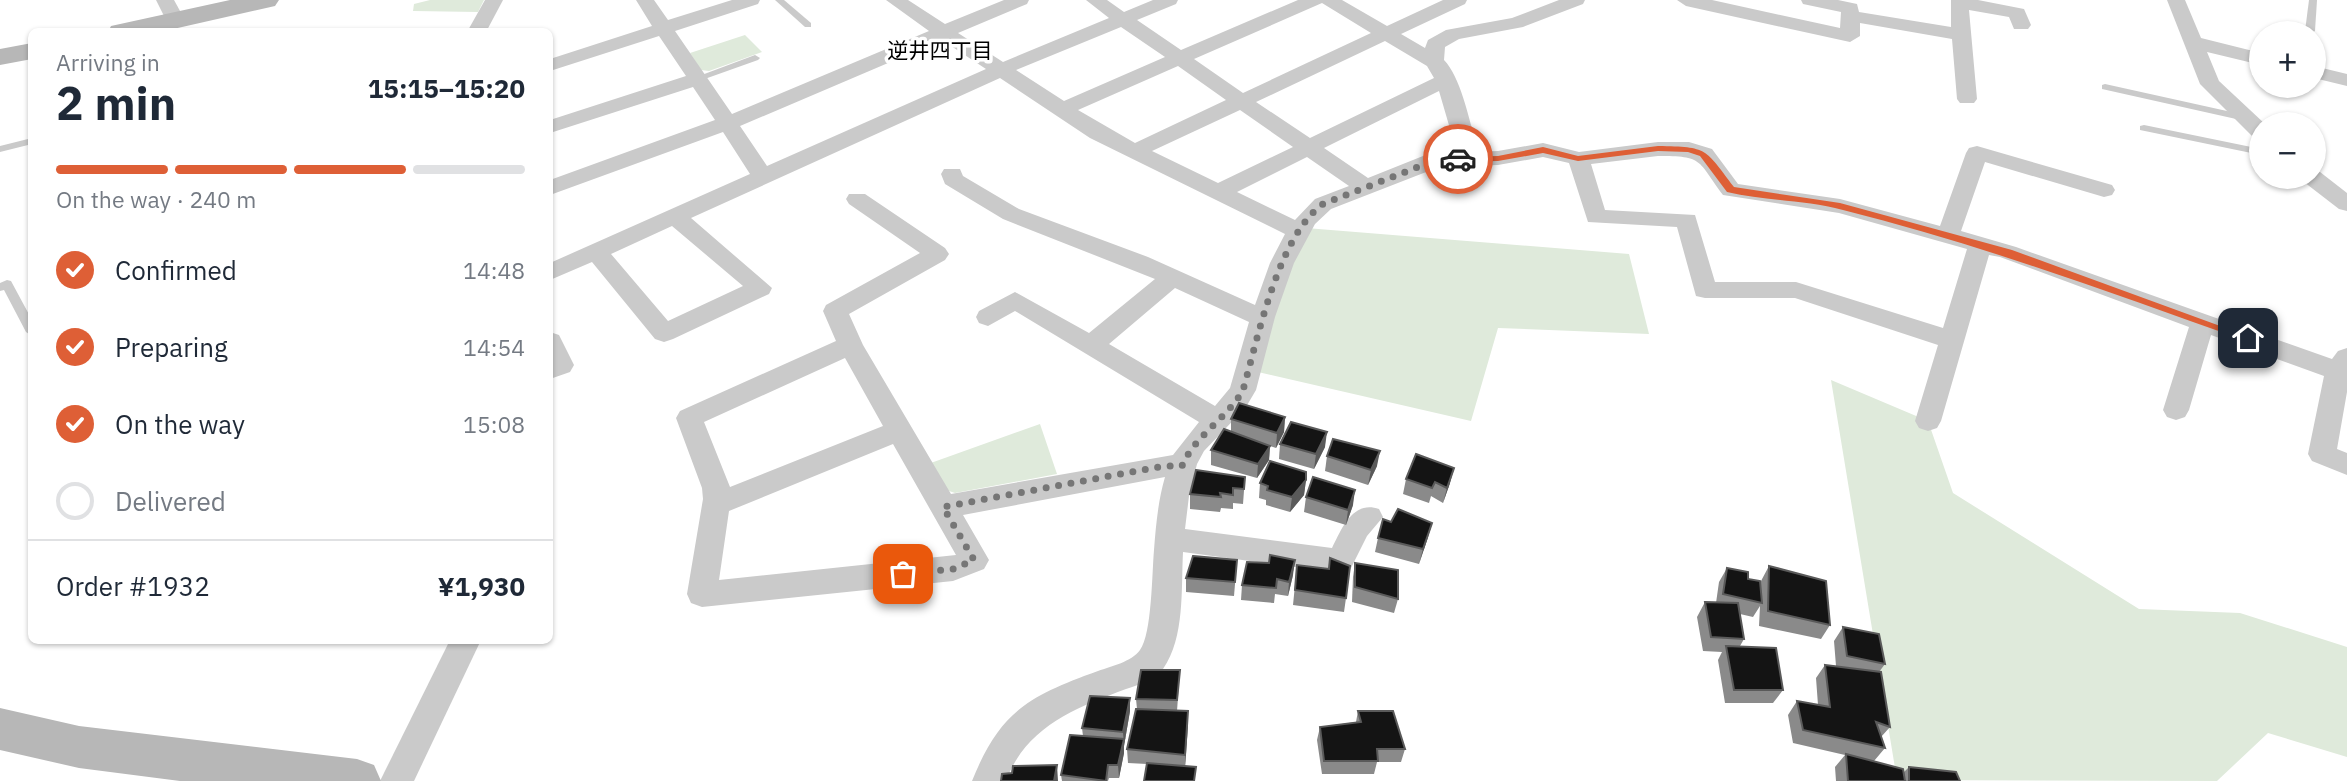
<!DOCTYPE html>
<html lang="en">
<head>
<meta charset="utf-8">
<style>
	:root { --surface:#fff; --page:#f6f6f7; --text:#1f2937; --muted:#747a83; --line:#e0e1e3; --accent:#de5f36 }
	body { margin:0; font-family:"IBM Plex Sans","Noto Sans JP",sans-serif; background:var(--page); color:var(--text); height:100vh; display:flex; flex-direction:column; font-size:26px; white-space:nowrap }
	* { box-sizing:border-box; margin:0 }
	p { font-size:23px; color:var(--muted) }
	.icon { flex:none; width:38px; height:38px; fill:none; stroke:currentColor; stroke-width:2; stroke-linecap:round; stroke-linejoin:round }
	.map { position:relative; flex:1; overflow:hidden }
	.panel { position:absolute; left:28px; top:28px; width:525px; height:616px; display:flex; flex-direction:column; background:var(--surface); border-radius:10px; box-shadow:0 2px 5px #0004 }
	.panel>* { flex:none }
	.fabs { position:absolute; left:2249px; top:21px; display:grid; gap:14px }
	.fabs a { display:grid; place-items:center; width:77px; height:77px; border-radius:50%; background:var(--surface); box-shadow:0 2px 5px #0004; font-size:35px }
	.pin { position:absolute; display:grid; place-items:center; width:60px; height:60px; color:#fff; margin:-30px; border-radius:14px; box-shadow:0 4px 10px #0006 }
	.courier { position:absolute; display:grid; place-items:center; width:70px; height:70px; margin:-35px; border:5px solid #de5f36; border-radius:50%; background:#fff; color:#222; box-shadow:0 2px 9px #0007 }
	.headline em { font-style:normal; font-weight:800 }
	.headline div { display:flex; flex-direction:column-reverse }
	.headline { display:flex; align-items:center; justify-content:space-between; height:119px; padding:0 28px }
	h1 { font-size:46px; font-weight:800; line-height:52px }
	.bar { display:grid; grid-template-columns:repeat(4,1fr); gap:10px 7px; align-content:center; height:84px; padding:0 28px }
	.bar i { height:9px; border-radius:5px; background:var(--line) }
	.bar .selected { background:var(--accent) }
	.bar p { grid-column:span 4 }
	.line { display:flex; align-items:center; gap:18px; padding:0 28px; border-top:2px solid var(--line) }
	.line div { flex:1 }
	ol { padding:0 28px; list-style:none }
	li { display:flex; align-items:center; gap:21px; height:77px }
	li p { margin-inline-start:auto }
	li .icon { padding:7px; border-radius:50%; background:var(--accent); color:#fff; stroke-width:4 }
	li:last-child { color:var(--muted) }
	li i { width:38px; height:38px; border:4px solid var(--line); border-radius:50% }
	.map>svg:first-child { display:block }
	.green { fill:#dfeadb }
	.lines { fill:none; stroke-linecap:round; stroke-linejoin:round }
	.lane { fill:#cacaca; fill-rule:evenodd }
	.street { fill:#cacaca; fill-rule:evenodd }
	.secondary { fill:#b7b7b7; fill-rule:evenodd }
	.wall { fill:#8a8a8a }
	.shaded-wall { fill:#5a5a5a }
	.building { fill:#141414; stroke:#5a5a5a; stroke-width:2 }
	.route { fill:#de5f36 }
	.done { stroke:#767676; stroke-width:7; stroke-dasharray:0 12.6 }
	.labels { text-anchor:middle; stroke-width:7; stroke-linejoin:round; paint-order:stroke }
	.far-neighbourhood-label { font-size:21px; fill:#000; stroke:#fff }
</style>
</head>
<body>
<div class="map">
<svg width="2347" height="781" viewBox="0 0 2347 781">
	<rect width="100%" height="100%" fill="#fff"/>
	<!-- green -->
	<g class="green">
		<path d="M430,0H484L478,12L413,11L414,4Z"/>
		<path d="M745,35L762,52L709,71L701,70L690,53Z"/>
		<path d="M1306,228L1629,254L1649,334L1498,328L1471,421L1258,372L1283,274Z"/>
		<path d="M1831,380L1928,421L1953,493L2139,609L2240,613L2347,647V757L2268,733L2217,781L1897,780Z"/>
		<path d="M1040,424L1057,474L955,493L943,489L928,464Z"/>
	</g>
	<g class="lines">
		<!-- lane -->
		<g class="lane">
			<path d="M775,0H784L811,23V27H805Z"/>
			<path d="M2309,0H2317L2315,31L2312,33L2305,31Z"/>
			<path d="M755,55L760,58L758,60L699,81H693L691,79Z"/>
			<path d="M2105,84L2245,115L2250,118L2245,121L2102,89V85Z"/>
			<path d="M2144,125L2261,149V155L2140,130V126Z"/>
			<path d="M32,138V144L0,152V146Z"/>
			<path d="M7,280L11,281L32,320V336L26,332L4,290L0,291V283Z"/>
		</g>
		<!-- street -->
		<g class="street">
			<path d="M156,0H174L185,20L182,24H168Z"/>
			<path d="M485,0H503L486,32H467Z"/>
			<path d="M636,0H654L668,20L732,0H760L758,4L675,31L732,114L929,31L886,0H908L945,24L1004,0H1029L1027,4L958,33L1003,62L1109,18L1086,0H1107L1124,12L1153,0H1178L1176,4L1137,20L1181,50L1298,0H1342L1387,26L1443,0H1467L1465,4L1401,34L1425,48L1428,40L1446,30L1512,18L1559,0H1585L1583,4L1523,27L1459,39L1445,47L1444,60C1460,76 1469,118 1475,140L1464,152L1498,151L1543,143L1579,152L1658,142H1689L1712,149L1738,184L1840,199L1940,226L1966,153L1969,148L1977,146L2112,185L2115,190L2112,195L2104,197L1985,162L1961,231L2016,247L2332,359L2338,351L2347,348V392L2337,449L2347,453V475L2312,461L2308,454L2324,376L2211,335L2189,410L2185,417L2176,420L2167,417L2163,410L2189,327L2000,257L1989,255L1941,421L1937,428L1928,431L1919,428L1915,421L1938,345L1795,298H1705L1696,296L1677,227L1588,222L1569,163L1543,157L1498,165L1439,167L1331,209L1315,224L1294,263L1275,317L1256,390L1246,407L1204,451L1197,464L1189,496L1185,529L1332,548C1342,528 1353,500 1379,509L1383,517L1367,536L1350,570L1340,573L1183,552C1181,589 1185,637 1163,669C1155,680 1138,685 1126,689C1075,708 1026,727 1006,781H972C1000,711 1029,696 1098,671C1112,666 1131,662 1140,650C1152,634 1152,572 1154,550C1156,525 1158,501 1165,477L963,515L989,560L984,569L953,581L702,607L691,603L687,594L703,499L702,488L676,418L680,411L836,341L823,311L826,305L920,253L849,204L846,199L849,194H865L945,248L949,254L945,260L849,314L863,345L951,494L1173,455L1199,422L1015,311L988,326L979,323L976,317L979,311L1015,292L1089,333L1155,279L1003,219L945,184L941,174L944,169H960L963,176L1019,209L1148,257L1255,305L1270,263L1285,234L1090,138L1000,78L691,218L772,288L769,294L673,339L664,342L655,339L592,262L550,280V263L750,174L723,132L550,195V180L715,120L693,87L550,133V120L686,76L659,36L550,71V59L652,26ZM1322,3L1371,33L1243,93L1194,59ZM1121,27L1165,57L1064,101L1016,70ZM942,40L986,69L767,166L740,126ZM1385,41L1427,66L1434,78L1310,138L1256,102ZM1178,66L1226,100L1135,143L1078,110ZM1439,91L1453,139L1443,148L1368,178L1324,148ZM1240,110L1293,147L1218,183L1152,151ZM1658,156C1704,156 1697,160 1723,195L1839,213L1967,249L1943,328L1796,282H1715L1695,215L1605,210L1591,164ZM1307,157L1349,186L1315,199L1295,220L1237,192ZM672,226L743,286L668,321L611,254ZM1175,288L1249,322L1230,388L1215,406L1109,344ZM845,358L883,426L730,487L704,422ZM893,444L956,555L719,580L729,511Z"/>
			<path d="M1677,0H1712L1840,28L1841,12L1803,4L1801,0H1838L1857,4L1859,12L1951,27V0H1978L2024,9L2031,25L2028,29H2014L2009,17L1969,10L1977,99L1974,103H1960L1957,99L1952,39L1860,23V36L1850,42L1686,6Z"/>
			<path d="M2167,0H2185L2201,38L2261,53V65L2207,52L2219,81L2265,124H2261V138L2253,137L2200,84Z"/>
			<path d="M2314,66L2347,74V86L2314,78Z"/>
			<path d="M2314,171L2320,172L2347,193V211L2339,209L2304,182L2301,177H2314Z"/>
			<path d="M550,332L559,335L574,365L570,372L550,379Z"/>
			<path d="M450,640H481L414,781H380Z"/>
		</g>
		<!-- secondary -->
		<g class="secondary">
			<path d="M230,0H279L275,6L160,32H108L111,26Z"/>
			<path d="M32,43V59L0,65V49Z"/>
			<path d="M0,708L79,726L357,759L374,765L381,781H180L79,768L0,750Z"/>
		</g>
	</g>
	<!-- wall -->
	<g class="wall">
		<path d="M1285,417L1284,432L1276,448L1270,446L1269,460L1257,478L1211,465V450L1231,431V419Z"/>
		<path d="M1280,444L1325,447L1314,469L1279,459Z"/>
		<path d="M1327,456L1377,466L1368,485L1325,471Z"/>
		<path d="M1245,477L1243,504L1233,503V509L1221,508L1220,512L1190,509V494Z"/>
		<path d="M1406,479L1450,483L1443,503L1431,496L1429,503L1403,494Z"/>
		<path d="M1306,480L1304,495L1290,512L1266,505V500L1259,498L1260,483Z"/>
		<path d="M1306,497L1353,505L1346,525L1304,512Z"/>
		<path d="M1428,537L1419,564L1375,552L1378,538Z"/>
		<path d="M1330,558L1346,598L1344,612L1293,605L1297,565L1328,569Z"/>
		<path d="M1237,560L1234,596L1186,592V578Z"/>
		<path d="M1355,563L1398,599L1394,613L1352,602L1353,577Z"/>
		<path d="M1769,566L1830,625L1821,639L1759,626L1760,606L1753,617L1740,614L1744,639L1740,646L1783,690L1773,703H1725L1718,660L1722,652L1703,651L1697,617L1705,602L1716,603L1719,582L1727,568L1748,579L1761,581Z"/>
		<path d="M1293,575L1288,596L1275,594L1274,603L1241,600L1242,585Z"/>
		<path d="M1843,627L1885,664L1879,672L1890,727L1881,737L1885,748L1874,761L1903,773L1909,767L1960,781H1836L1835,767L1845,755L1793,743L1788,715L1797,701L1818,705L1816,678L1825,665L1836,666L1834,641Z"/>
		<path d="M1179,683L1177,711H1188L1185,766L1128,763L1127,749L1137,709L1136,699Z"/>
		<path d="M1130,698V711L1124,746V753L1119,778H1109L1108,781H1062L1061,775L1083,736L1082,728Z"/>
		<path d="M1358,711L1405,749L1401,762H1377L1374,774H1322L1317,740L1320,727L1356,722Z"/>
	</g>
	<!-- shaded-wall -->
	<g class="shaded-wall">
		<path d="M1285,417L1284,432L1276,448L1277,433Z"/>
		<path d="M1327,432L1325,447L1314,469L1316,454Z"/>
		<path d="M1270,446L1269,460L1257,478L1258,464Z"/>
		<path d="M1380,451L1377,466L1368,485L1371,470Z"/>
		<path d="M1454,468L1450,483L1443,503L1447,488Z"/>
		<path d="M1306,480L1304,495L1290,512L1292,497Z"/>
		<path d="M1355,490L1353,505L1346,525L1348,510Z"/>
		<path d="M1432,523L1428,537L1419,564L1423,549Z"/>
		<path d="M1295,560L1293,575L1288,596L1289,582Z"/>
		<path d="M1130,698V711L1124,746L1123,732Z"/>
		<path d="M1188,711V725L1185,768V755Z"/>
		<path d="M1124,739V753L1119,778L1118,765Z"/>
		<path d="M1057,765L1058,781H1054Z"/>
	</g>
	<!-- building -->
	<g class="building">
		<path d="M1239,403L1285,417L1277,433L1231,419Z"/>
		<path d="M1291,422L1327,432L1316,454L1280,444Z"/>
		<path d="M1224,429L1270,446L1258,464L1211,450Z"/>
		<path d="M1333,439L1380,451L1371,470L1327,456Z"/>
		<path d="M1416,454L1454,468L1447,488L1435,482L1432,488L1406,479Z"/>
		<path d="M1270,461L1306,472V480L1292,497L1267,490L1268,486L1260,483Z"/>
		<path d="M1196,470L1245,477L1244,489L1233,488V495L1220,493L1221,497L1190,494Z"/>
		<path d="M1313,477L1355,490L1348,510L1306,497Z"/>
		<path d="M1398,509L1432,523L1423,549L1378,538L1383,519L1391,522Z"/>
		<path d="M1270,555L1295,560L1289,582L1277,579L1276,588L1242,585L1247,562L1269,563Z"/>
		<path d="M1193,556L1237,560L1235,582L1186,578Z"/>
		<path d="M1330,558L1350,566L1346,598L1295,590L1297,565L1329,569Z"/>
		<path d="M1355,563L1398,570V599L1355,587Z"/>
		<path d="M1769,566L1826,581L1830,625L1768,611Z"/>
		<path d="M1727,568L1748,572V579L1760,581L1762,603L1723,594Z"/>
		<path d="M1705,602L1738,603L1744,639L1711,637Z"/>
		<path d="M1843,627L1879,634L1885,664L1847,656Z"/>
		<path d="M1726,646L1776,648L1783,690H1734Z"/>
		<path d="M1825,665L1881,672L1890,727L1876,722L1885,748L1803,730L1797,701L1830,707Z"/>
		<path d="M1141,670H1180L1177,700L1136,699Z"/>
		<path d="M1090,696L1130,698L1123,732L1082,728Z"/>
		<path d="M1136,709L1188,711L1185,755L1127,749Z"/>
		<path d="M1358,711H1393L1405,749H1377L1378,761H1324L1320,727L1361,722Z"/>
		<path d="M1070,735L1124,739L1118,765H1108L1106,781L1061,775Z"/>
		<path d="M1846,754L1903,769L1905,781H1848Z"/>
		<path d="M1147,763L1196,767L1194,781H1144Z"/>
		<path d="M1057,765L1054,781H1001L1002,774L1012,773L1013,766Z"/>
		<path d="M1909,767L1956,772L1960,781H1909Z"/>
	</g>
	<!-- route -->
	<path class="route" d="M1658,146C1709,147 1704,148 1734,187L1840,203L2012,250L2253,338L2248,342L2244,340C2111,293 1980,244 1843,210C1805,200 1765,201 1727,192L1700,156L1688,152L1658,151L1578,161L1543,153L1498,161L1458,162L1453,159L1458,157L1498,156L1543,147L1578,156Z"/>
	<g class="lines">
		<!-- done -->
		<path class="done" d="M903,574L953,569L974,560L943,507L1164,466H1182C1195,435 1227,419 1243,390C1258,338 1278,236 1323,204L1436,160L1458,159"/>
	</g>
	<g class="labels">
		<!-- far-neighbourhood labels -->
		<g class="far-neighbourhood-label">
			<text x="940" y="58">逆井四丁目</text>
		</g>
	</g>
</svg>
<div class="fabs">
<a>+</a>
<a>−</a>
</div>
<div class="pin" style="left:903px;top:574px;background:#ea580c"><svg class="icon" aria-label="bag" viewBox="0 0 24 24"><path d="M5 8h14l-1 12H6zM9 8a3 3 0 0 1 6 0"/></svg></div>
<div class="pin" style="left:2248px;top:338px;background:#1f2937"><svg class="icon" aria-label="home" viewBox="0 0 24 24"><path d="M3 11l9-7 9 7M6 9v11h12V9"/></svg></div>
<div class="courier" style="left:1458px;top:159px"><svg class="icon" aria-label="car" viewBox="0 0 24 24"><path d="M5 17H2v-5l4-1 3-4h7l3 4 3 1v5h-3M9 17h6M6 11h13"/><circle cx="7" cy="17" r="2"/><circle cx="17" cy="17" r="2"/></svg></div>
<section class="panel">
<div class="headline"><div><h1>2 min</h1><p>Arriving in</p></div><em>15:15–15:20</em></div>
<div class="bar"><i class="selected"></i><i class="selected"></i><i class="selected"></i><i></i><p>On the way · 240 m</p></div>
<ol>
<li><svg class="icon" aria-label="check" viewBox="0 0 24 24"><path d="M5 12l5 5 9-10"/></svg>Confirmed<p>14:48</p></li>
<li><svg class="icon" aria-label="check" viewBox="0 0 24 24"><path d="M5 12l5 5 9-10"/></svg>Preparing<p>14:54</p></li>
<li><svg class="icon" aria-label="check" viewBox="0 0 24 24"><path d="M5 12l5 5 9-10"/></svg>On the way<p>15:08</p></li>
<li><i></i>Delivered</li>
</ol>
<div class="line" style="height:91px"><div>Order #1932</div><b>¥1,930</b></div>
</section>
</div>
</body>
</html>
